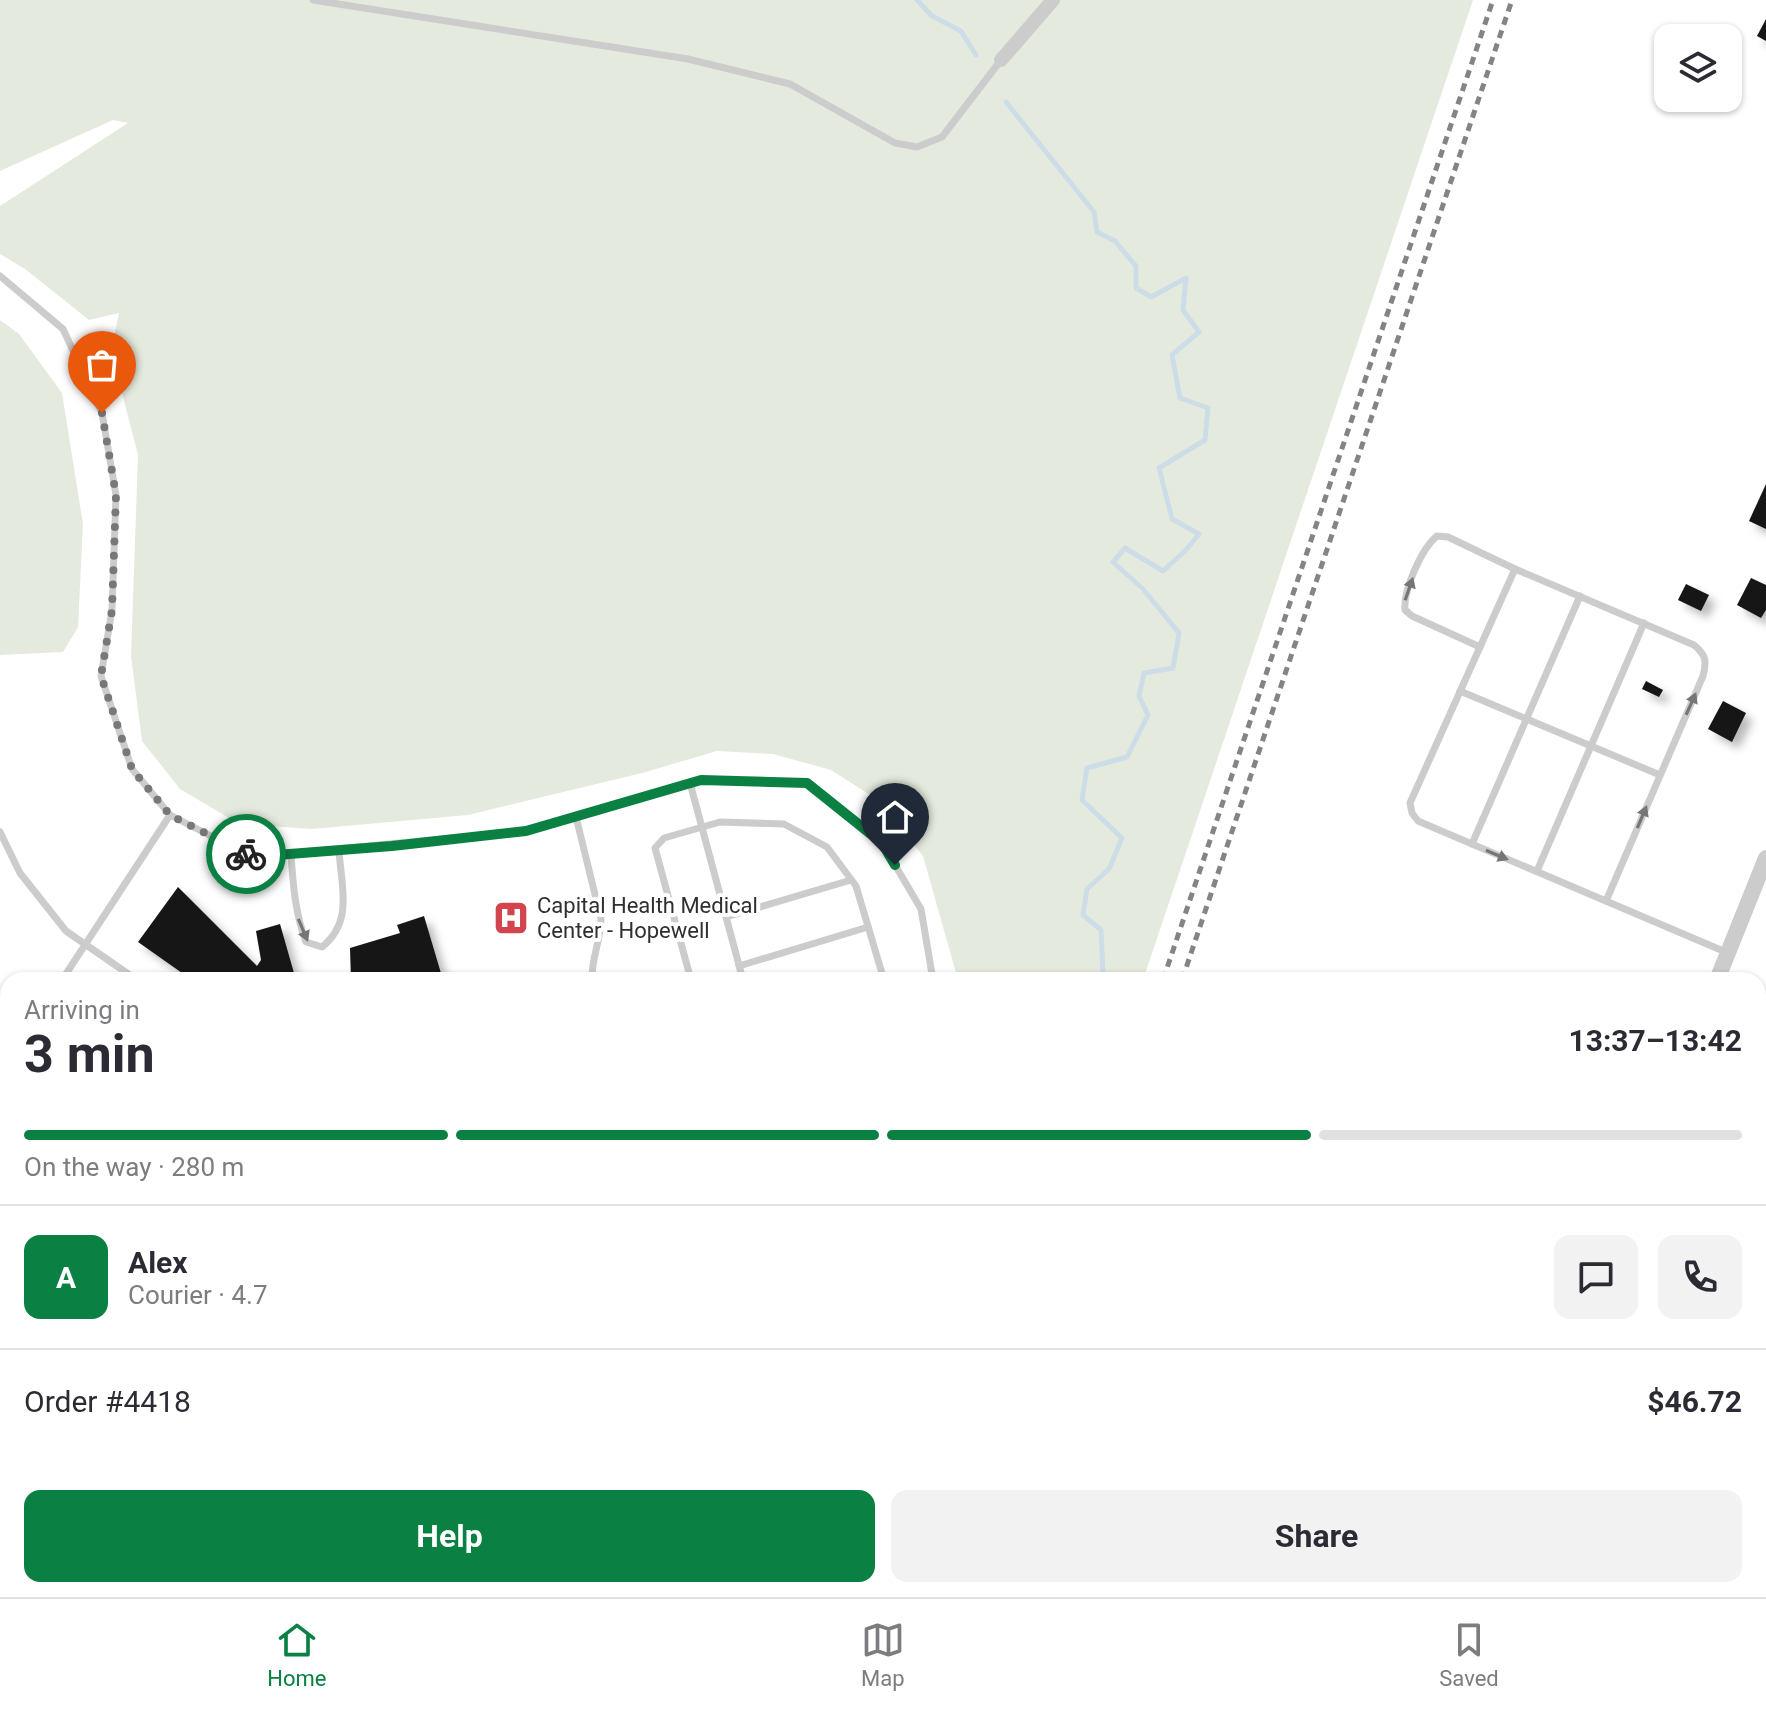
<!DOCTYPE html>
<html lang="en">
<head>
<meta charset="utf-8">
<style>
	:root { --surface:#fff; --page:#f2f2f3; --text:#2b2b33; --muted:#7c7c81; --line:#e1e1e2; --accent:#0b8043 }
	body { margin:0; font-family:Roboto,sans-serif; background:var(--page); color:var(--text); height:100vh; display:flex; flex-direction:column; font-size:30px; white-space:nowrap }
	* { box-sizing:border-box; margin:0 }
	p { font-size:26px; color:var(--muted) }
	.icon { flex:none; width:44px; height:44px; fill:none; stroke:currentColor; stroke-width:2; stroke-linecap:round; stroke-linejoin:round }
	.map { position:relative; flex:1; overflow:hidden }
	.side { position:absolute; left:0px; top:972px; width:1766px; height:626px; display:flex; flex-direction:column; background:var(--surface); border-radius:24px 24px 0 0; box-shadow:0 2px 6px #0004 }
	.side>* { flex:none }
	.controls { position:absolute; left:1654px; top:24px; display:grid; gap:16px }
	.controls a { display:grid; place-items:center; width:88px; height:88px; border-radius:16px; background:var(--surface); box-shadow:0 2px 6px #0004; font-size:40px }
	.pin { position:absolute; display:grid; place-items:center; width:68px; height:68px; color:#fff; margin:-82px -34px; border-radius:50% 50% 50% 0; rotate:-45deg; box-shadow:0 0 8px #0007 }
	.pin .icon { rotate:45deg }
	.courier { position:absolute; display:grid; place-items:center; width:80px; height:80px; margin:-40px; border:6px solid #0b8043; border-radius:50%; background:#fff; color:#222; box-shadow:0 2px 10px #0007 }
	.overview em { font-style:normal; font-weight:700 }
	.overview div { display:flex; flex-direction:column-reverse }
	.overview { display:flex; align-items:center; justify-content:space-between; height:136px; padding:0 24px }
	h1 { font-size:52px; font-weight:700; line-height:60px }
	.bar { display:grid; grid-template-columns:repeat(4,1fr); gap:12px 8px; align-content:center; height:96px; padding:0 24px }
	.bar i { height:10px; border-radius:6px; background:var(--line) }
	.bar .current { background:var(--accent) }
	.bar p { grid-column:span 4 }
	.line { display:flex; align-items:center; gap:20px; padding:0 24px; border-top:2px solid var(--line) }
	.line div { flex:1 }
	.round { display:grid; place-items:center; flex:none; width:84px; height:84px; border-radius:16px; background:var(--page) }
	.primary-button { display:flex; gap:16px; margin-top:auto; padding:16px 24px }
	.primary-button a { flex:1; height:92px; border-radius:16px; background:var(--accent); color:#fff; font-size:32px; font-weight:700; line-height:92px; text-align:center }
	.primary-button a+a { background:var(--page); color:var(--text) }
	.tabs { display:flex; justify-content:space-around; align-items:center; height:112px; border-top:2px solid var(--line); background:var(--surface); font-size:22px; color:var(--muted) }
	.tabs a { display:grid; justify-items:center; gap:4px }
	.tabs .current { color:var(--accent) }
	.map>svg:first-child { display:block }
	.green { fill:#e5eade }
	.water { fill:#cddde8 }
	.lines { fill:none; stroke-linecap:round; stroke-linejoin:round }
	.stream { stroke:#cddde8; stroke-width:5 }
	.building { fill:#161616; filter:url(#shadow) }
	.service { stroke:#ccc; stroke-width:7 }
	.minor { stroke:#ccc; stroke-width:14 }
	.tertiary { stroke:#ccc; stroke-width:16 }
	.rail { stroke:#848484; stroke-width:5; stroke-dasharray:8 6; stroke-linecap:butt }
	.oneway { fill:#767676 }
	.done { stroke:#787878; stroke-width:8; stroke-dasharray:0 14.4 }
	.route { stroke:#0b8043; stroke-width:10 }
	.labels { text-anchor:middle; stroke-width:8; stroke-linejoin:round; paint-order:stroke }
	.poi-label { font-size:22px; fill:#2f2f2f; stroke:#fff; text-anchor:start }
</style>
</head>
<body>
<div class="map">
<svg width="1766" height="1597" viewBox="0 0 1766 1597">
	<defs>
		<filter id="shadow"><feDropShadow dx="7" dy="7" stdDeviation="4" flood-color="#0004"/></filter>
	</defs>
	<rect width="100%" height="100%" fill="#fff"/>
	<!-- green -->
	<g class="green">
		<path d="M0,0H1473L1143,980H958L923,856L878,800L831,770L773,754L717,751L642,773L468,815L312,829L239,824L180,789L142,741L131,656L138,455L111,350L119,313L89,320L25,269L0,254V206L128,123L113,120L0,171Z"/>
		<path d="M0,320L19,334L62,393L83,524L78,627L63,652L0,655Z"/>
		<path d="M1766,1159V1340L1758,1349V1169Z"/>
		<path d="M0,1180H8V1257L0,1254Z"/>
		<path d="M0,1576L8,1580V1590H33L49,1597H0Z"/>
		<path d="M94,1590H412L407,1597H67L74,1593Z"/>
		<path d="M475,1590H515L516,1597H481Z"/>
		<path d="M883,1590H944L942,1597H882Z"/>
	</g>
	<!-- water -->
	<path class="water" d="M412,1590H475L481,1597H407Z"/>
	<g class="lines">
		<!-- stream -->
		<g class="stream">
			<path d="M917,0L932,16L961,31L976,55"/>
			<path d="M1006,102L1094,212L1097,232L1115,241L1136,266V288L1151,297L1186,278L1183,310L1199,332L1172,355L1180,398L1208,408L1205,440L1159,468L1172,519L1199,534L1186,550L1163,571L1125,548L1113,562L1143,589L1179,633L1173,668L1144,673L1139,696L1148,715L1127,757L1087,768L1082,800L1122,838L1109,869L1087,889L1083,915L1101,930L1103,974L1111,980"/>
			<path d="M1414,1590L1416,1597"/>
		</g>
	</g>
	<!-- building -->
	<g class="building">
		<path d="M1766,19V41L1757,36Z"/>
		<path d="M1766,484V529L1749,521Z"/>
		<path d="M1751,578L1766,585V610L1761,618L1737,605Z"/>
		<path d="M1686,584L1709,595L1701,611L1678,600Z"/>
		<path d="M1646,681L1663,690L1659,697L1642,689Z"/>
		<path d="M1723,701L1746,713L1732,742L1708,729Z"/>
		<path d="M178,887L257,966L261,960L256,931L280,924L296,980H192L138,942Z"/>
		<path d="M424,916L443,980H351L350,948L400,933L397,925Z"/>
	</g>
	<g class="lines">
		<!-- service -->
		<g class="service">
			<path d="M313,0L688,59L790,84L895,143L917,147L942,137L1001,60"/>
			<path d="M0,276L63,329L102,413L116,495L112,610L101,676L132,769L170,815L252,857L526,831L701,780L807,783L882,843L921,909L933,980"/>
			<path d="M1515,569L1410,803L1412,813L1418,821L1728,953"/>
			<path d="M1480,647L1412,616L1405,610C1403,590 1422,548 1437,536L1448,537L1515,569L1694,645C1706,655 1707,661 1703,676L1606,901"/>
			<path d="M1460,691L1660,775"/>
			<path d="M690,783L743,980"/>
			<path d="M576,817L601,919C601,940 591,959 592,980"/>
			<path d="M0,832L20,873L66,931L137,980"/>
			<path d="M1472,844L1580,596"/>
			<path d="M291,854C293,884 295,913 306,942L322,947C354,921 341,886 339,850"/>
			<path d="M1537,871L1644,623"/>
			<path d="M726,917L851,880"/>
			<path d="M739,966L868,927"/>
			<path d="M62,980L170,815"/>
			<path d="M691,980L655,848L664,838L720,822L784,824L827,847L856,886L884,980"/>
			<path d="M869,980L883,976"/>
			<path d="M0,1009L8,1018"/>
			<path d="M0,1080L8,1067"/>
			<path d="M0,1390L8,1393"/>
			<path d="M0,1446L8,1449"/>
			<path d="M0,1546L8,1550"/>
			<path d="M538,1590L539,1597"/>
			<path d="M1148,1590L1168,1597"/>
			<path d="M784,1597L804,1590"/>
			<path d="M1238,1597L1241,1590"/>
		</g>
		<!-- minor -->
		<g class="minor">
			<path d="M1001,60L1053,0"/>
			<path d="M0,1093L8,1097"/>
		</g>
		<!-- tertiary -->
		<g class="tertiary">
			<path d="M1717,980L1766,858"/>
			<path d="M1353,1597L1356,1590"/>
		</g>
		<!-- rail -->
		<g class="rail">
			<path d="M1163,980L1493,0"/>
			<path d="M1182,980L1512,0"/>
			<path d="M955,1597L957,1590"/>
			<path d="M975,1597L977,1590"/>
		</g>
	</g>
	<!-- one-way arrows -->
	<defs><path id="oneway-solid" d="M-6-.8H1V-3.2L6.5 0L1 3.2V.8H-6Z" transform="scale(2)"/></defs>
	<g class="oneway">
		<use href="#oneway-solid" transform="translate(1409 589) rotate(-71)"/>
		<use href="#oneway-solid" transform="translate(1691 704) rotate(-66)"/>
		<use href="#oneway-solid" transform="translate(1642 817) rotate(-67)"/>
		<use href="#oneway-solid" transform="translate(1497 855) rotate(23)"/>
		<use href="#oneway-solid" transform="translate(303 930) rotate(67)"/>
	</g>
	<g class="lines">
		<!-- done -->
		<path class="done" d="M102,413L116,495L112,610L101,676L132,769L170,815L246,854"/>
		<!-- route -->
		<path class="route" d="M246,854L252,857L392,846L526,831L701,780L807,783L882,843L895,865"/>
	</g>
	<!-- icons -->
	<defs>
		<g id="hospital-square" transform="scale(1.8)"><rect x="-9" y="-9" width="18" height="18" rx="4" fill="#d2454f" stroke="#fff"/><path d="M-5-5h3v3.5h4V-5h3V5h-3V1.5h-4V5h-3Z" fill="#fff"/></g>
	</defs>
	<g fill-rule="evenodd">
		<use href="#hospital-square" x="511" y="918"/>
	</g>
	<g class="labels">
		<!-- poi labels -->
		<g class="poi-label">
			<text x="537" y="913">Capital Health Medical<tspan x="537" dy="25">Center - Hopewell</tspan></text>
		</g>
	</g>
</svg>
<div class="controls">
<a><svg class="icon" aria-label="layers" viewBox="0 0 24 24"><path d="M12 4l9 5-9 5-9-5zM3 14l9 5 9-5"/></svg></a>
</div>
<div class="pin" style="left:102px;top:413px;background:#ea580c"><svg class="icon" aria-label="bag" viewBox="0 0 24 24"><path d="M5 8h14l-1 12H6zM9 8a3 3 0 0 1 6 0"/></svg></div>
<div class="pin" style="left:895px;top:865px;background:#1f2937"><svg class="icon" aria-label="home" viewBox="0 0 24 24"><path d="M3 11l9-7 9 7M6 9v11h12V9"/></svg></div>
<div class="courier" style="left:246px;top:854px"><svg class="icon" aria-label="bike" viewBox="0 0 24 24"><circle cx="6" cy="16" r="4"/><circle cx="18" cy="16" r="4"/><path d="M6 16l4-8h5l3 8M10 8l3 8H6M13 5h3"/></svg></div>
<section class="side">
<div class="overview"><div><h1>3 min</h1><p>Arriving in</p></div><em>13:37–13:42</em></div>
<div class="bar"><i class="current"></i><i class="current"></i><i class="current"></i><i></i><p>On the way · 280 m</p></div>
<div class="line" style="height:144px"><b class="round" style="background:var(--accent);color:#fff">A</b><div><b>Alex</b><p>Courier · 4.7</p></div><a class="round"><svg class="icon" aria-label="chat" viewBox="0 0 24 24"><path d="M4 5h16v11H9l-5 4z"/></svg></a><a class="round"><svg class="icon" aria-label="phone" viewBox="0 0 24 24"><path d="M5 4h4l2 5-3 2q2 4 5 5l2-3 5 2v4C11 20 4 13 5 4z"/></svg></a></div>
<div class="line" style="height:104px"><div>Order #4418</div><b>$46.72</b></div>
<div class="primary-button"><a>Help</a><a>Share</a></div>
</section>
</div>
<nav class="tabs">
<a class="current"><svg class="icon" aria-label="home" viewBox="0 0 24 24"><path d="M3 11l9-7 9 7M6 9v11h12V9"/></svg>Home</a>
<a><svg class="icon" aria-label="map" viewBox="0 0 24 24"><path d="M3 6l6-2 6 2 6-2v14l-6 2-6-2-6 2zM9 4v14M15 6v14"/></svg>Map</a>
<a><svg class="icon" aria-label="saved" viewBox="0 0 24 24"><path d="M7 4h10v16l-5-4-5 4z"/></svg>Saved</a>
</nav>
</body>
</html>
